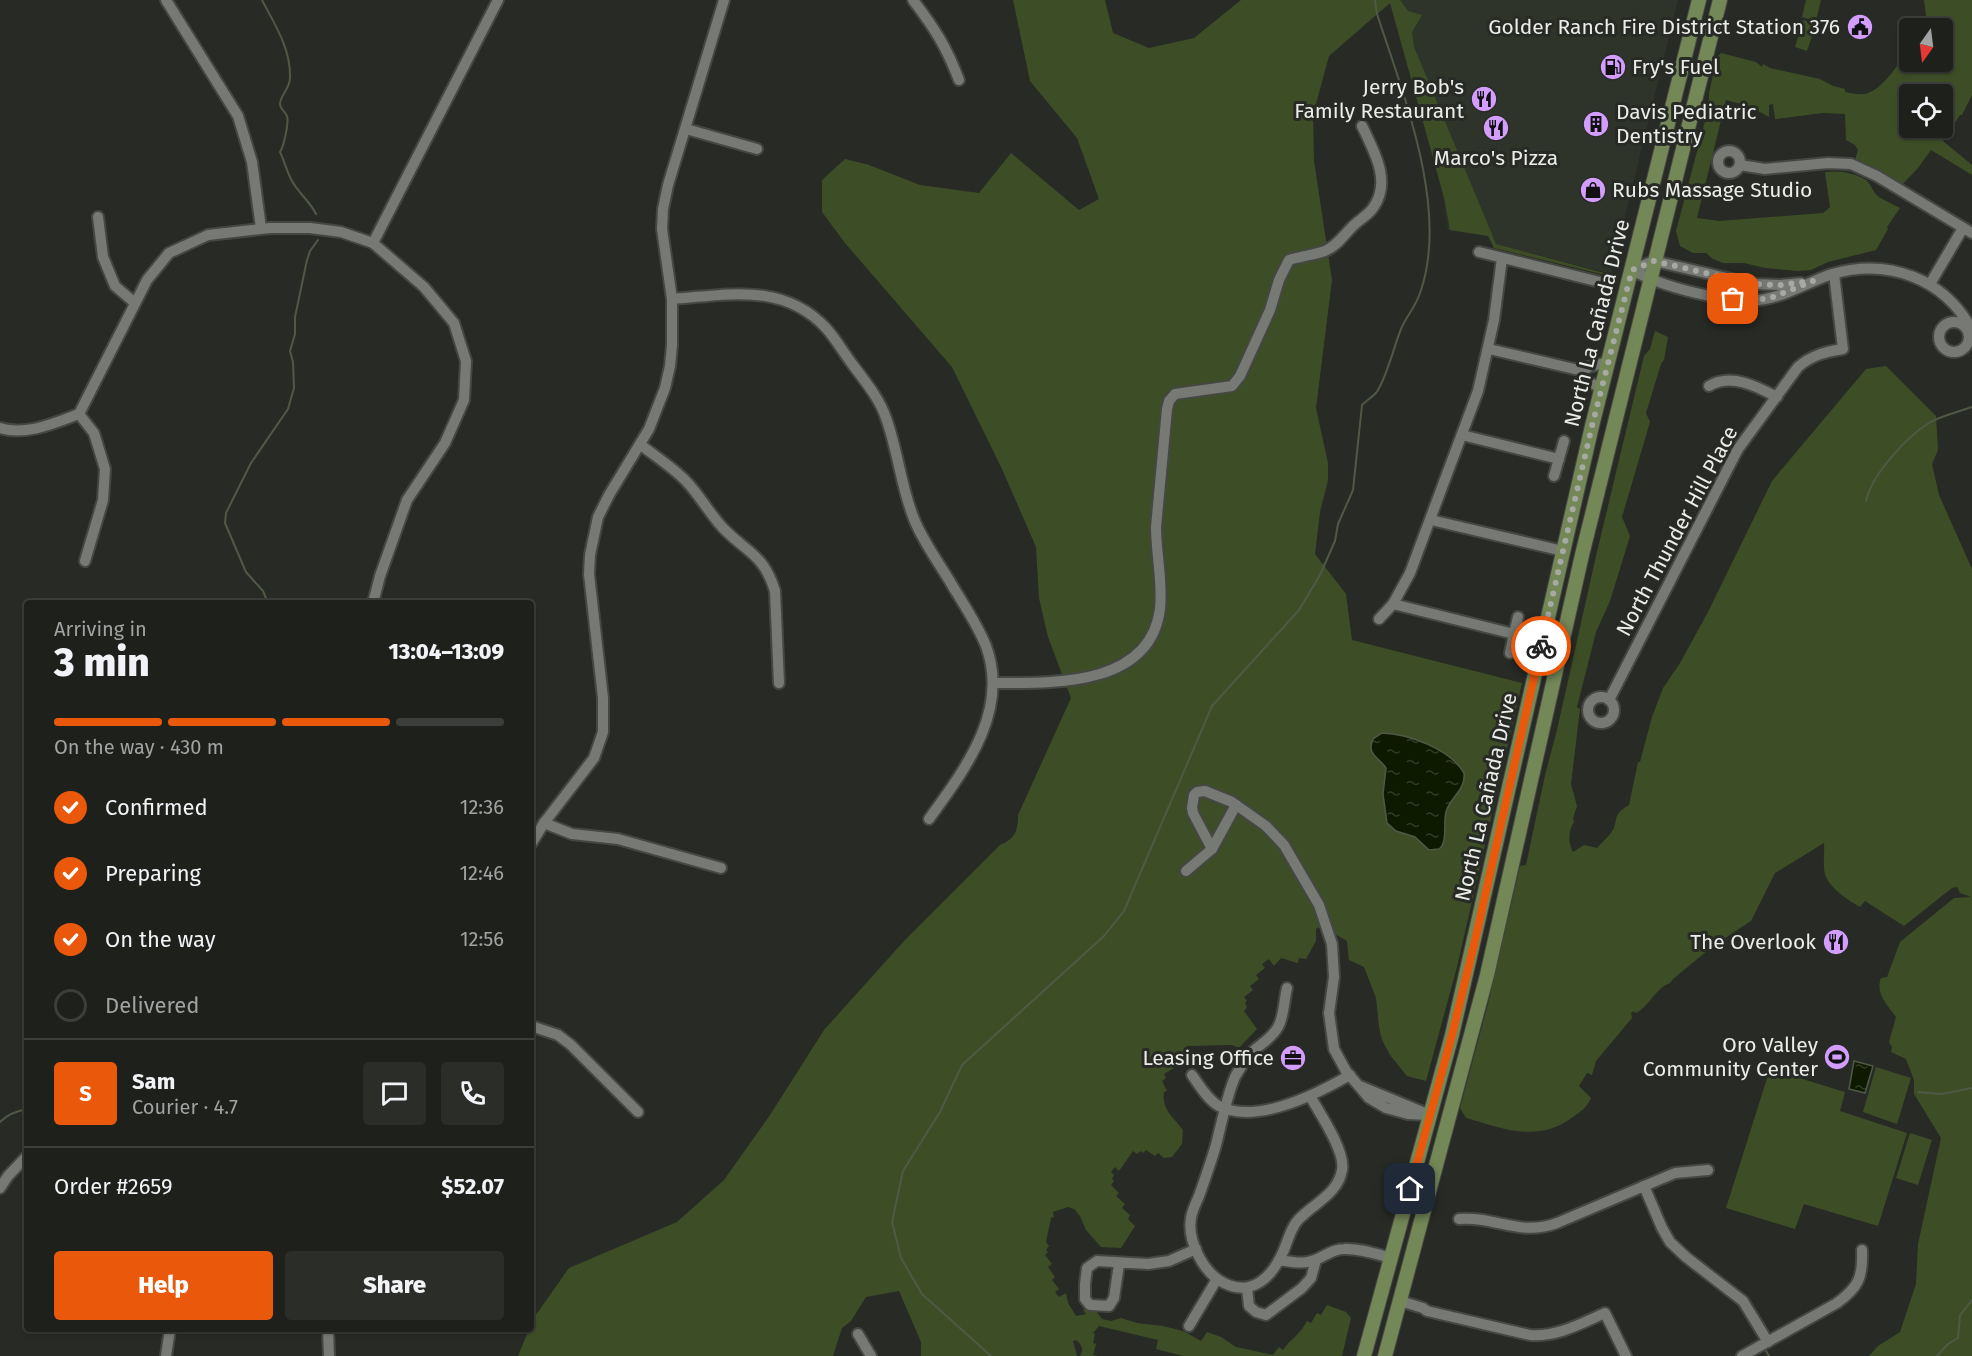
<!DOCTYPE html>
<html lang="en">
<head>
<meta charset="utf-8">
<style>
	:root { --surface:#1e201c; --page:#2b2d29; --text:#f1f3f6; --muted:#a1a3a3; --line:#3c3e3b; --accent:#ea580c }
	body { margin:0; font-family:"Fira Sans",sans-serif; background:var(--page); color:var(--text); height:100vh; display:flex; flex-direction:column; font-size:22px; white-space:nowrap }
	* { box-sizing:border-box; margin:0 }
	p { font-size:20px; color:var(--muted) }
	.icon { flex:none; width:33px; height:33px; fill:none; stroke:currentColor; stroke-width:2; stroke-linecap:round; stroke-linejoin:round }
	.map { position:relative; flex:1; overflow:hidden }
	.side { position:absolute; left:24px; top:600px; width:510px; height:732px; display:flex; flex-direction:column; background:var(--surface); border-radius:6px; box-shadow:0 2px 4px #0004,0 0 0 2px var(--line) }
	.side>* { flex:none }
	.needle { width:39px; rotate:194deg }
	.fabs { position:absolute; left:1899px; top:18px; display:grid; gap:12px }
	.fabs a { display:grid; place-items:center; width:54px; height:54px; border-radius:6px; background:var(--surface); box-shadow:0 2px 4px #0004,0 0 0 2px var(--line); font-size:30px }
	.pin { position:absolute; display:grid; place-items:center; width:51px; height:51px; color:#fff; margin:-26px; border-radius:12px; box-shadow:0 3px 9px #0006 }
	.courier { position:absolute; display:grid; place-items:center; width:60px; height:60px; margin:-30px; border:4px solid #ea580c; border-radius:50%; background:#fff; color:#222; box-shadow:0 2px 8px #0007 }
	.headline em { font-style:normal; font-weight:800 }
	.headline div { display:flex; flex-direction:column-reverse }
	.headline { display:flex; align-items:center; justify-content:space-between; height:102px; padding:0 30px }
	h1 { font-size:39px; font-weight:800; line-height:45px }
	.bar { display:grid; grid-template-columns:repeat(4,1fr); gap:9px 6px; align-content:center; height:72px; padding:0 30px }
	.bar i { height:8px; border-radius:4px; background:var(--line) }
	.bar .active { background:var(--accent) }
	.bar p { grid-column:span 4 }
	.line { display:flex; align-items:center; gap:15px; padding:0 30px; border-top:2px solid var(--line) }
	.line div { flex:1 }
	.round { display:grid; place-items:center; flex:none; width:63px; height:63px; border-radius:6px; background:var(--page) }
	ol { padding:0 30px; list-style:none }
	li { display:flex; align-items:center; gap:18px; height:66px }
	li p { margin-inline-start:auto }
	li .icon { padding:6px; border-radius:50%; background:var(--accent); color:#fff; stroke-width:4 }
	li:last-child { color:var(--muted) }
	li i { width:33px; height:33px; border:3px solid var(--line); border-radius:50% }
	.button { display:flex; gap:12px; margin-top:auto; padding:12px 30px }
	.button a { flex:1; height:69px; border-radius:6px; background:var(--accent); color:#fff; font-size:24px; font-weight:800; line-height:69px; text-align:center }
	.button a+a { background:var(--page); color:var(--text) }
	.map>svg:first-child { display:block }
	.built { fill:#2f342a }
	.green { fill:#3d4e26; fill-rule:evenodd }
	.water { fill:url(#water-ripples); stroke:#505946; stroke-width:1.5 }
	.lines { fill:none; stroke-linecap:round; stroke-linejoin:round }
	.stream { stroke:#505946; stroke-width:2 }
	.minor-casing { stroke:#454743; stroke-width:14 }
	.major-casing { stroke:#454743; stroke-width:16 }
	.minor { stroke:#777974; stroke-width:10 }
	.major { stroke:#738757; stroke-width:14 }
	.done { stroke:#a7a9a5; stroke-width:6; stroke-dasharray:0 10.8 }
	.route { stroke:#ea580c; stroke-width:8 }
	.labels { text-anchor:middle; stroke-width:6; stroke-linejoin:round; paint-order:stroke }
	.poi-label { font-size:21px; fill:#ebedea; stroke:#282a25; text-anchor:end }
	.street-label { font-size:21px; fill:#ebedea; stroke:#282a25 }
</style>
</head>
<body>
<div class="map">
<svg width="1972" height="1356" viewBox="0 0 1972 1356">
	<defs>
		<pattern id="water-ripples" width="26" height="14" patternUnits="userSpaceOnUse" patternTransform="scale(1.5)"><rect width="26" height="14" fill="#0e1a00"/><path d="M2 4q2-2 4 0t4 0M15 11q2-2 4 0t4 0" fill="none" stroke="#313c25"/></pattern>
	</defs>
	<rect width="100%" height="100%" fill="#282a25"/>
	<!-- built -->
	<path class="built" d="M1396,0H1678L1611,274L1492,243L1488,236L1448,230L1442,191L1412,78Z"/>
	<!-- green -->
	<g class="green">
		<path d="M1013,0H1105L1113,33L1149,48L1194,38L1241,0H1400L1408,11L1422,15L1412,32L1414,47L1496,244L1608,274L1610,279L1609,282L1607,277L1601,274L1494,248L1488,236L1450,230L1445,201L1390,3L1329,56L1313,115L1314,161L1332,280L1316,408L1328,463V480L1320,512L1315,554L1346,594L1352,640L1522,683L1457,967L1426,1081L1407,1076L1390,1055L1382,1040L1379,1027L1376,998L1364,967L1349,960L1347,941L1321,926L1316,929V941L1306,959L1299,958L1298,963L1281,958L1274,966L1269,959L1262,964L1265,968L1256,975L1259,979L1250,986L1253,990L1244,997L1247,1001L1245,1003L1247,1007L1244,1011L1257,1029L1239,1048L1232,1045L1187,1046L1179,1065L1164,1074L1166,1078L1162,1081L1167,1091L1164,1092C1161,1109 1174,1118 1183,1130L1182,1144L1172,1157L1164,1158L1158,1153L1155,1156L1146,1150L1143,1153L1141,1151L1137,1154L1133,1151L1119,1171L1115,1167L1111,1172L1114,1175L1112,1179L1114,1181L1111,1185L1119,1193L1116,1196L1125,1204L1122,1208L1130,1215L1128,1219L1135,1226L1121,1248L1101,1247L1086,1230L1080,1216L1074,1209L1068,1207L1053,1212L1054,1217L1051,1218L1046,1242L1049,1246L1046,1250L1048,1252L1045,1255L1052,1264L1048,1267L1055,1277L1052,1280L1059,1289L1055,1292L1059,1297L1066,1293L1068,1303L1076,1316L1086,1314L1083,1310L1087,1308L1096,1311L1102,1319L1111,1321L1121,1318L1137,1323L1163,1326L1183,1331L1201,1341L1207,1332L1221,1337L1236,1347L1273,1355L1279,1347L1283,1350C1291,1338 1299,1336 1307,1321L1311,1323L1317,1313L1321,1315L1327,1305L1346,1312L1351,1318L1342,1356H1183L1156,1349L1158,1340L1099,1326L1093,1333L1095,1334L1093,1343L1096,1344L1093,1355L1098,1356H1080C1084,1349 1082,1345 1076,1340L1073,1341L1077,1356H921V1342L899,1291L866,1297L851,1321L842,1328L833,1356H518L529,1329H531L533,1319L569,1268L677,1222L724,1180L770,1115L824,1030L904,941L1000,845C1015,839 1018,831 1018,815L1071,698L1048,637L1039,598L1036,547L1002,469L952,367L845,243L822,212V180L845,159L869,165L920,185L979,193L1011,153L1079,210L1099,199L1077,138L1030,81Z"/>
		<path d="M1806,0H1821L1816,21L1802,17Z"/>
		<path d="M1924,0H1972V95L1962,115H1960L1943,141L1972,165V175L1931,150L1918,168L1902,185L1871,166L1855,160L1858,150L1855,145L1846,140L1845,114L1823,113L1775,119L1773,104L1769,105V117L1749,106L1726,100L1697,218L1720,221L1823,213L1830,207L1825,172C1838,170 1858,173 1867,181C1872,186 1873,193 1879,197C1885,201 1893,204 1900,208L1887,227L1888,229L1876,250L1828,262L1811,270L1798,271L1765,268L1744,263H1723L1713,259L1706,253H1693L1680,246L1676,231L1709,106V93L1717,57L1721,53L1756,62L1762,67L1763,64L1770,68L1820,79L1833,86L1845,89V92C1852,93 1861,96 1868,93C1884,88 1905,57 1909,43V52L1902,61L1909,55L1910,62H1942V28H1918L1926,15ZM1910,94H1942V128H1910Z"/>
		<path d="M1803,20L1816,24L1807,51L1795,47Z"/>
		<path d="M1655,331L1668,337L1664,360L1661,364L1646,413L1650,422L1622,517L1630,536L1610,601L1596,632L1577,707L1580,709L1571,784L1577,806L1573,818L1574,822C1568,831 1568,843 1573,852L1584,845L1597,848C1601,843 1607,838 1611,833C1620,820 1610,816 1629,805L1638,762H1640L1652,717L1663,688L1680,663L1708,612L1772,481L1866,369L1886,366L1936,416L1938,450L1932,464L1939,495L1972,569V1356H1869L1878,1346L1900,1332L1916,1284L1918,1244L1941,1138L1914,1094V1080L1906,1059L1891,1052L1892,1047L1889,1042L1896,1017C1887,1005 1875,993 1881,978L1887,977L1900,942L1954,898L1971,897L1960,893L1957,887L1952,888L1904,926L1865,901L1860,907C1848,900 1832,890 1826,877C1822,868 1825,853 1824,843L1775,873L1751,921L1713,946L1673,979L1670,983C1655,988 1647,1010 1635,1013L1634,1011L1631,1013L1632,1018L1596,1061L1592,1075L1587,1073L1579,1086L1591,1098C1587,1108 1581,1111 1573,1117C1538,1143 1504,1129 1466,1118L1460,1108L1488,1004L1520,866L1526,865L1545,775L1557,730L1596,556L1644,356L1650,349Z"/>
		<path d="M1876,1067L1911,1078L1897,1124L1863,1112Z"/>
		<path d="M1770,1069L1845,1092L1840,1111L1907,1133L1878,1226L1804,1204L1795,1229L1726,1208Z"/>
		<path d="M1910,1133L1932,1140L1918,1185L1896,1178Z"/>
	</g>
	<!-- water -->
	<g class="water">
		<path d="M1382,733C1409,734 1450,749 1464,773C1466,790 1450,797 1446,812C1443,823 1448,842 1439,849L1429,850L1415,837L1396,831L1387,823L1383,794L1386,768C1379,757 1366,755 1373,739Z"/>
		<path d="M1854,1061L1873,1066L1865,1093L1849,1089Z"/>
	</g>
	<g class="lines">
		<!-- stream -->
		<g class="stream">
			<path d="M262,0C275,25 291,49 290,78C290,88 280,96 280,104C280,109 285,111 287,116C289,122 284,146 280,152C284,160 287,172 291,179C297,192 310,201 316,214"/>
			<path d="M1866,501C1871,476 1906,437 1929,423C1941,416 1958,412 1972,407"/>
			<path d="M268,603L263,591L246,572L225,523L226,513L251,463L288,409L294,388L293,362L290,351L295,334V317L307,260L310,251L318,240"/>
			<path d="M1918,1092L1942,1094L1972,1088"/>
			<path d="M0,1122C8,1114 16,1111 27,1109"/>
			<path d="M1766,1351L1769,1356"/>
			<path d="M991,1356L922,1294L901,1258L892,1222L903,1171L940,1112L962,1065L1104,936L1124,911L1212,706L1299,610L1320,575L1335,541L1338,524L1353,490L1362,405C1366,401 1372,397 1376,393C1386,380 1394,346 1401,329C1406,317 1416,306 1420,293C1450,210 1403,94 1377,14L1375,0"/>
			<path d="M1937,1356L1948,1344L1958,1338L1960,1315L1972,1300"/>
		</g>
		<!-- minor casing -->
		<g class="minor-casing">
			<g id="minor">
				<path d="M166,0L238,116L252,162L261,228"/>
				<path d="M913,0C935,29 946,46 959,80"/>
				<path d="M686,129L757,149"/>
				<circle cx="1729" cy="162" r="11"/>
				<path d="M1740,165L1765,169L1828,163L1851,164L1877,176L1972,233"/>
				<path d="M98,217L103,257L115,286L135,303"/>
				<path d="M373,243L498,0"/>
				<path d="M1479,252L1600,282"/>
				<path d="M1632,270C1662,287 1725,303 1759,300C1785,297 1808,282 1832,274C1888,258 1944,278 1972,330"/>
				<path d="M1632,270L1654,261L1753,284L1780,285L1801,283"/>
				<path d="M1930,284L1963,228"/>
				<path d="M672,299C727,295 783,282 826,328C835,338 842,350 850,361C863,379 879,397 886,418C898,451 901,487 914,519C924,544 942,567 955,590C966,608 978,626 986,646C1010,711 965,769 929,819"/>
				<circle cx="1954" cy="337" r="15"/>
				<path d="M1489,349L1583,371"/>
				<path d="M1709,386C1731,373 1756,386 1777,397"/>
				<path d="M1602,388L1586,381L1583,371L1588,367L1608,362"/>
				<path d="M79,414L94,433L105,469L103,500L85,561"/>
				<path d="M0,428C26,436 55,423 79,414L147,280L169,253L208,235L270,228H310L341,232L373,243L424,287L454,323L466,361L464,400L445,443L407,500L380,576L373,603"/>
				<path d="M1462,435L1559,459"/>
				<path d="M641,445C655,456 672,467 685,480C699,494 709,513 723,528C746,552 764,554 775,591L779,683"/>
				<path d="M1554,476L1564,441"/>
				<path d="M1431,520L1563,551"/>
				<path d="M1393,604L1514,634L1510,653"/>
				<path d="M1379,619L1393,604L1410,573L1478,391L1494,320L1502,258"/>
				<path d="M1514,634L1518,617"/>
				<path d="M993,683C1053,683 1150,687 1160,609C1163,582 1156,554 1156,527L1167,409L1169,401L1175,394L1232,386L1240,376L1270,310L1279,280L1289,260C1301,256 1314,255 1325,251C1337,246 1343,236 1352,227C1359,220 1368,215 1373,208C1392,182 1374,151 1362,126"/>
				<circle cx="1601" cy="710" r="13"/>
				<path d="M1609,700L1738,449L1798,367C1812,355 1825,352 1843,349L1834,274"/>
				<path d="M544,823L572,834L618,839L721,868"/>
				<path d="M531,844L544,823L594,758L603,732V698L589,574L590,555L598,517L609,495L649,429L665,388L670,366L672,345V299L662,229L663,209L668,185L724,0"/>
				<path d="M1212,849L1193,813L1192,808L1194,795L1197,792L1205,791L1232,802L1266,826L1284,845L1319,905L1332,944L1334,977L1329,1013L1334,1049L1346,1071L1369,1098L1386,1108L1408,1114L1430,1115L1360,1086"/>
				<path d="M1186,871L1212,849L1236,805"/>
				<path d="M1287,988C1284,1000 1284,1017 1278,1027C1271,1040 1258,1045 1248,1056C1244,1061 1240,1069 1236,1075C1228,1090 1221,1126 1216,1145C1211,1162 1205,1179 1199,1196C1196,1203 1192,1211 1191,1218C1187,1240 1203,1273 1224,1283C1252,1297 1272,1277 1283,1252C1288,1241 1290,1229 1298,1220C1314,1203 1338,1194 1342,1170C1346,1152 1319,1112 1310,1096"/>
				<path d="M531,1026L558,1035L571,1045L638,1112"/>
				<path d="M1192,1075C1199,1085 1208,1100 1219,1106C1256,1125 1317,1094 1350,1075"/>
				<path d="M1644,1186L1662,1228L1670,1242L1686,1257L1743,1301L1768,1342"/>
				<path d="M0,1188L8,1176L27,1156"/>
				<path d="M1459,1219C1496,1216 1519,1237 1557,1223L1675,1173L1708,1170"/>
				<path d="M1279,1260C1292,1262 1304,1265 1317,1259C1327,1255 1333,1249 1344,1249C1359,1248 1376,1254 1391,1258"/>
				<path d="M1119,1264L1114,1298L1109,1306L1090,1305L1085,1299V1284L1087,1268L1097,1261L1148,1264L1169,1261L1196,1249"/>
				<path d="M1247,1288L1249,1306L1256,1312L1266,1315L1302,1288L1311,1278L1316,1260"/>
				<path d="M1400,1301L1423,1308L1427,1311L1530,1335C1557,1337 1580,1324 1605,1313L1626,1356"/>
				<path d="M1189,1326L1217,1279"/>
				<path d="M328,1329L329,1356"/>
				<path d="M858,1334L871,1356"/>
				<path d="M166,1356L170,1329"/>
				<path d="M1742,1356L1837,1303C1859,1287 1863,1277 1862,1250"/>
			</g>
		</g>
		<!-- major casing -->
		<g class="major-casing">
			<g id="major">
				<path d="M1364,1356L1452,1035L1592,426L1699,0"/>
				<path d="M1385,1356L1487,975L1582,555L1720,0"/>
			</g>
		</g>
		<!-- minor -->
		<use href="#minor" class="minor"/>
		<!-- major -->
		<use href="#major" class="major"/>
	</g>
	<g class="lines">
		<!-- done -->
		<path class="done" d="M1541,646L1592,426L1632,270L1654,261L1753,284L1780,285L1813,281L1768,299H1733"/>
		<!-- route -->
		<path class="route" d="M1410,1189L1452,1035L1474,945L1541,646"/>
	</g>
	<!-- icons -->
	<defs>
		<g id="civic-disc" transform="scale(1.35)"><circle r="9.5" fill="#d29dfd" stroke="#282a25"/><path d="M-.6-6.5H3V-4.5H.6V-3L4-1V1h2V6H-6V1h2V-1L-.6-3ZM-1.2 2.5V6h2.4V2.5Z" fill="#111"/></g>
		<g id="fuel-disc" transform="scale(1.35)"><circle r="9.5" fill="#d29dfd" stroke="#282a25"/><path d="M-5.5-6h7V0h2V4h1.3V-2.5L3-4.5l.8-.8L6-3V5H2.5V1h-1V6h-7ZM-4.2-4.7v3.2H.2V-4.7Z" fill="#111"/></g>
		<g id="restaurant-disc" transform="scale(1.35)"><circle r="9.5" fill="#d29dfd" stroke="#282a25"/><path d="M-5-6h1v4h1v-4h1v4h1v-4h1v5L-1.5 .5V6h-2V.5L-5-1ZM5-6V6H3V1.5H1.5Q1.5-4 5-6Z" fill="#111"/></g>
		<g id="building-disc" transform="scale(1.35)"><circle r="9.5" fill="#d29dfd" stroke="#282a25"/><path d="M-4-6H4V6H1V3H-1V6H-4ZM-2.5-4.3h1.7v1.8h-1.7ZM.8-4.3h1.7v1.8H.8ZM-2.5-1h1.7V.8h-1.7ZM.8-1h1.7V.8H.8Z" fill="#111"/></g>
		<g id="shop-disc" transform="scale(1.35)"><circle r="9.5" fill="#d29dfd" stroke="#282a25"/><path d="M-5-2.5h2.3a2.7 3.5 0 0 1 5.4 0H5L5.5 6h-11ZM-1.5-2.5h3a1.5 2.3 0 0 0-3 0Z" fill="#111"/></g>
		<g id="stadium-disc" transform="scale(1.35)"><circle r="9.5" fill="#d29dfd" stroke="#282a25"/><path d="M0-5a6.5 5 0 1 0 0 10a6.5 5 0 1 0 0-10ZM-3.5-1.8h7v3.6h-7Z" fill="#111"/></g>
		<g id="office-disc" transform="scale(1.35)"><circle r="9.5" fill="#d29dfd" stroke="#282a25"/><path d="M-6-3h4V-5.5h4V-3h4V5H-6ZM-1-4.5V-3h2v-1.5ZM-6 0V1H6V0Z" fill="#111"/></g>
	</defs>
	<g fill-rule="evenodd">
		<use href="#civic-disc" x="1860" y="27"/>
		<use href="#fuel-disc" x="1613" y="67"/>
		<use href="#restaurant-disc" x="1484" y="99"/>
		<use href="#building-disc" x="1596" y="124"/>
		<use href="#restaurant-disc" x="1496" y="128"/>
		<use href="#shop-disc" x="1593" y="190"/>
		<use href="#restaurant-disc" x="1836" y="942"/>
		<use href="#stadium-disc" x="1837" y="1057"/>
		<use href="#office-disc" x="1293" y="1058"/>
	</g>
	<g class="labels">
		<!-- poi labels -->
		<g class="poi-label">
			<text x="1840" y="34">Golder Ranch Fire District Station 376</text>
			<text x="1632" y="74" text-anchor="start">Fry's Fuel</text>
			<text x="1464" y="94">Jerry Bob's<tspan x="1464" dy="24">Family Restaurant</tspan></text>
			<text x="1616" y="119" text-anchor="start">Davis Pediatric<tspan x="1616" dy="24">Dentistry</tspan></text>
			<text x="1496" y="165" text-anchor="middle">Marco's Pizza</text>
			<text x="1612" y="197" text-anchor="start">Rubs Massage Studio</text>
			<text x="1816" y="949">The Overlook</text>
			<text x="1818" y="1052">Oro Valley<tspan x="1818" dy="24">Community Center</tspan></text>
			<text x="1274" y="1065">Leasing Office</text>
		</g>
		<!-- street labels -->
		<g class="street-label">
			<text transform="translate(1597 323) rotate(-76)" y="7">North La Cañada Drive</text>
			<text transform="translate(1677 531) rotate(-62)" y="7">North Thunder Hill Place</text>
			<text transform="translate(1486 797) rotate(-77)" y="7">North La Cañada Drive</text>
		</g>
	</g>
</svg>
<div class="fabs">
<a><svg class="needle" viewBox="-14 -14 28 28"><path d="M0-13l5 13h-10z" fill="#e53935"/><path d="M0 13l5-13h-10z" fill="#a1a3a3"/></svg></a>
<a><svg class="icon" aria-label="locate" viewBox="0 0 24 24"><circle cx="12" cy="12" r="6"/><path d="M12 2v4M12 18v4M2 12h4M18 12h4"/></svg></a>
</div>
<div class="pin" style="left:1733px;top:299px;background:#ea580c"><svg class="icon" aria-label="bag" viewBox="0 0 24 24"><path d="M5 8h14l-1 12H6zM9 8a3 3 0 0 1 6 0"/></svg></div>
<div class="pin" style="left:1410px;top:1189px;background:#1f2937"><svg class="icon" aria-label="home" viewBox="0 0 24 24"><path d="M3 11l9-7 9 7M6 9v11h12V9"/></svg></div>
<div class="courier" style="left:1541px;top:646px"><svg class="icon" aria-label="bike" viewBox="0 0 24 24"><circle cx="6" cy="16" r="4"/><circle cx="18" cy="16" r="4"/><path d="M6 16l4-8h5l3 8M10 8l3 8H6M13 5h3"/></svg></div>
<section class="side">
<div class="headline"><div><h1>3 min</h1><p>Arriving in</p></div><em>13:04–13:09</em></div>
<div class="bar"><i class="active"></i><i class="active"></i><i class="active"></i><i></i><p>On the way · 430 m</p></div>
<ol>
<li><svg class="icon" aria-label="check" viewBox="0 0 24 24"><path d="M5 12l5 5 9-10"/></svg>Confirmed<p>12:36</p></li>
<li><svg class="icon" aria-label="check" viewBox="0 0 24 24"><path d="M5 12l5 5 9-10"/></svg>Preparing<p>12:46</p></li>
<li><svg class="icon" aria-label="check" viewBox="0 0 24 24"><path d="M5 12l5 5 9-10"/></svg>On the way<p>12:56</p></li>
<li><i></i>Delivered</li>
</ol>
<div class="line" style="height:108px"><b class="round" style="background:var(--accent);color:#fff">S</b><div><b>Sam</b><p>Courier · 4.7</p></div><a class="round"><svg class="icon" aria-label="chat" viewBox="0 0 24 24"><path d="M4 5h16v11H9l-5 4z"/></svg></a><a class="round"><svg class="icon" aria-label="phone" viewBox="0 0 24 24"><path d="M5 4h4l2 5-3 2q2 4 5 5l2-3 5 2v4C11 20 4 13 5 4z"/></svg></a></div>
<div class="line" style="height:78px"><div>Order #2659</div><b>$52.07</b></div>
<div class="button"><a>Help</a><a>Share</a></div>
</section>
</div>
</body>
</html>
